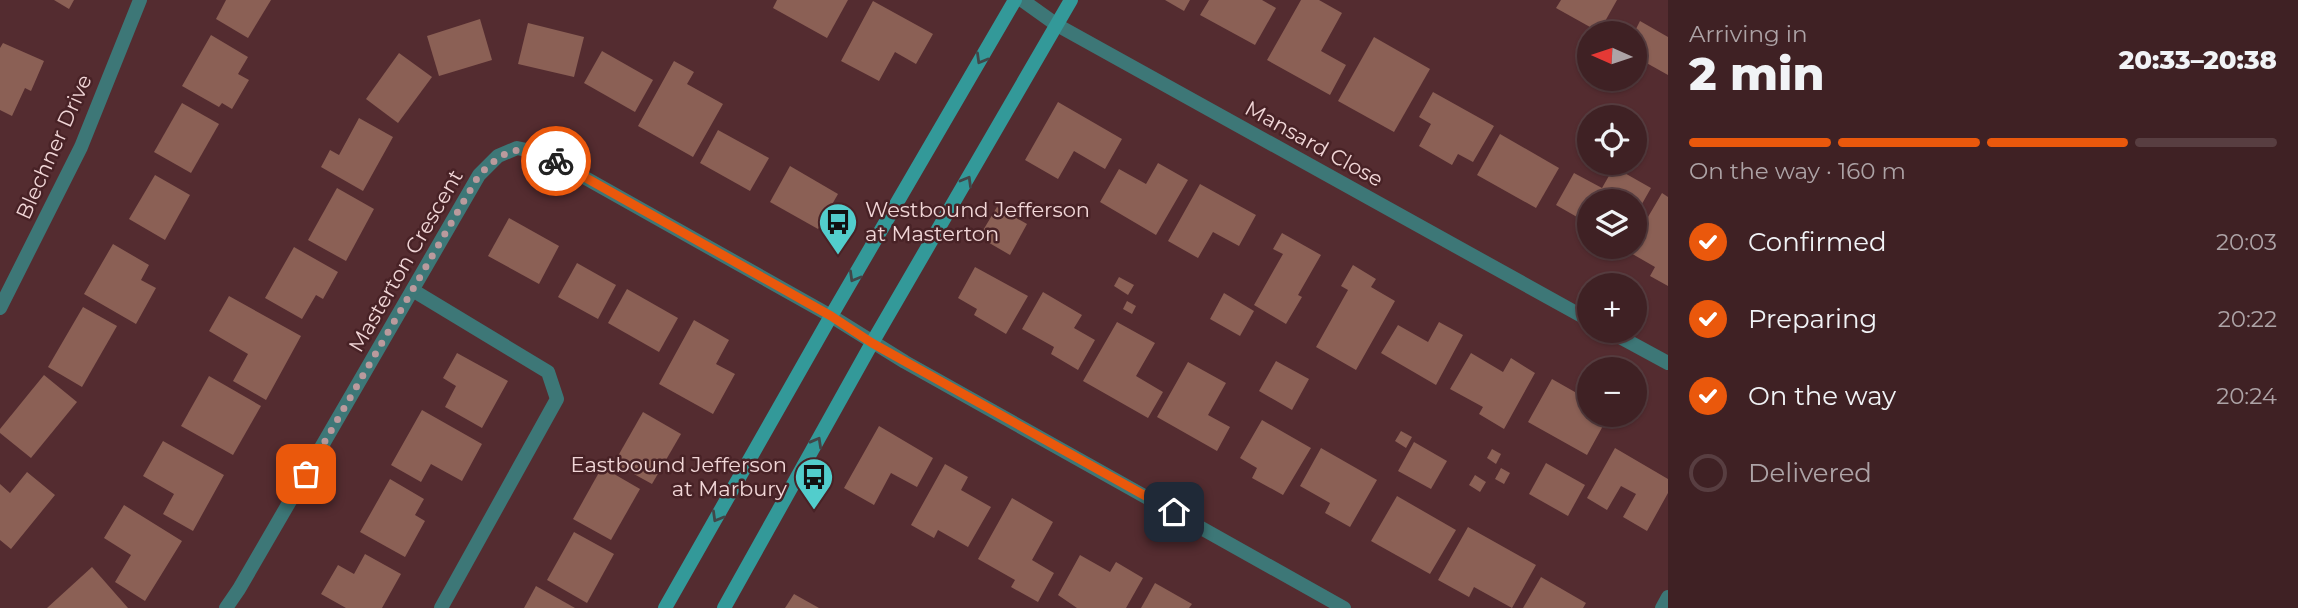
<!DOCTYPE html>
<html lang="en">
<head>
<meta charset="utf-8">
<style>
	:root { --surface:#3f2124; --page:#4a2e31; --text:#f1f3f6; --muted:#ada3a6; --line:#583e41; --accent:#ea580c }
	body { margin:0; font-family:Montserrat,sans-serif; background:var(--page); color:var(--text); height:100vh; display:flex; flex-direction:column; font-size:26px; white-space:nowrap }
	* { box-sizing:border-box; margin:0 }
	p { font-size:23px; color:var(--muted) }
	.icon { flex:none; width:38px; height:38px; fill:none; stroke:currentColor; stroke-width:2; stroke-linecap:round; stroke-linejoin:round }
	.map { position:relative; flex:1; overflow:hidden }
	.side { display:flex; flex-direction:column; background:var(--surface); width:630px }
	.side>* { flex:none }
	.needle { width:46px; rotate:273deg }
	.controls { position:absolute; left:1577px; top:21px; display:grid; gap:14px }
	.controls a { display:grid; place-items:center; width:70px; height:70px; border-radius:50%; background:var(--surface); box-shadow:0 2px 5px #0004,0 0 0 2px var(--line); font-size:35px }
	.pin { position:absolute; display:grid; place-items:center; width:60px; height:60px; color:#fff; margin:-30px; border-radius:14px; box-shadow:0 4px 10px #0006 }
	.courier { position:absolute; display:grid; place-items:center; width:70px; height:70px; margin:-35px; border:5px solid #ea580c; border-radius:50%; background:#fff; color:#222; box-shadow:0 2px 9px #0007 }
	.summary em { font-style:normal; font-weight:800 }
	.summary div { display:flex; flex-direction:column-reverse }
	.summary { display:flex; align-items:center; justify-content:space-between; height:119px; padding:0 21px }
	h1 { font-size:46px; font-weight:800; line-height:52px }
	.bar { display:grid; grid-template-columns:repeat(4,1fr); gap:10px 7px; align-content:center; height:84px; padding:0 21px }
	.bar i { height:9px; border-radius:5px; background:var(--line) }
	.bar .active { background:var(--accent) }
	.bar p { grid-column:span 4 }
	ol { padding:0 21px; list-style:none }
	li { display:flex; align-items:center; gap:21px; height:77px }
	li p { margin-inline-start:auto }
	li .icon { padding:7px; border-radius:50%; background:var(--accent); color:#fff; stroke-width:4 }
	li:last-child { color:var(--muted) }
	li i { width:38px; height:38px; border:4px solid var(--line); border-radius:50% }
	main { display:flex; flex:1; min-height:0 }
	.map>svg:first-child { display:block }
	.building { fill:#8b6055 }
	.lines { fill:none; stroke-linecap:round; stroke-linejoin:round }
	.lane { stroke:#3d7777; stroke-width:14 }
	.street { stroke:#3d7777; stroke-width:14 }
	.secondary { stroke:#399; stroke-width:14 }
	.oneway { stroke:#424648 }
	.done { stroke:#ba9a9d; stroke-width:7; stroke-dasharray:0 12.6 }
	.route { stroke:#ea580c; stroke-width:9 }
	.labels { text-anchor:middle; stroke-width:5; stroke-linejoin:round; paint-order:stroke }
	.street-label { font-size:21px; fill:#f1d6d7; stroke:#482226 }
	.poi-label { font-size:21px; fill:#f1d6d7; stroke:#482226; text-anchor:start }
</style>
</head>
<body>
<main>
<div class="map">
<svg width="1668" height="608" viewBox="0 0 1668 608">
	<rect width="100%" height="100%" fill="#542c30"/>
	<!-- building -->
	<g class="building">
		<path d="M54,0H74L69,9Z"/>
		<path d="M226,0H271L248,38L216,19Z"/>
		<path d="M777,0H848L827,38L773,8Z"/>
		<path d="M1165,0H1190L1184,11Z"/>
		<path d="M1209,0H1262L1276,8L1255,45L1200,15Z"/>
		<path d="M1301,0H1319L1342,13L1321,51L1346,65L1330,95L1267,60Z"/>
		<path d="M1561,0H1617L1599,32L1556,8Z"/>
		<path d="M873,1L933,34L916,64L895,52L879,81L841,61Z"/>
		<path d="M480,19L492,60L439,76L427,36Z"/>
		<path d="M1640,21L1668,37V75L1634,56V33Z"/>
		<path d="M528,23L584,37L574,77L518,64Z"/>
		<path d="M211,35L248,57L238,74L249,80L232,109L222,103L219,107L182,86Z"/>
		<path d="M1374,37L1430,69L1394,132L1338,101Z"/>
		<path d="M3,43L44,61L31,91L25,88L12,116L0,110V48Z"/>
		<path d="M602,51L653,80L635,112L584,83Z"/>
		<path d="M399,53L432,77L398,123L366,99Z"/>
		<path d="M674,61L694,72L687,84L723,104L693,157L638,126Z"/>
		<path d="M1433,92L1494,126L1473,162L1458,154L1452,165L1419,146L1431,124L1419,117Z"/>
		<path d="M1058,102L1122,139L1105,169L1074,151L1058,179L1025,160Z"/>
		<path d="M182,103L219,124L191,173L154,152Z"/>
		<path d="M359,118L393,137L363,191L321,167L330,150L339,155Z"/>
		<path d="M718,130L769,158L750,191L700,163Z"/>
		<path d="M1500,134L1559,168L1536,208L1477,175Z"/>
		<path d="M1158,163L1188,180L1156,235L1100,202L1119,169L1146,184Z"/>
		<path d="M790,166L838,194L818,229L770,202Z"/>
		<path d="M1614,167L1651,188L1634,218V201H1589V241L1577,234L1584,221L1556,205L1574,173L1602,188Z"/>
		<path d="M155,175L190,195L165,240L129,219Z"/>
		<path d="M1200,184L1256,215L1239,246L1213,232L1198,258L1168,241Z"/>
		<path d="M337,188L374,209L346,261L308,240Z"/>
		<path d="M1662,193L1668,197V286L1650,276L1655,267L1629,252L1631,247H1634V241Z"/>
		<path d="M997,207L1027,224L1010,255L979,237Z"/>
		<path d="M509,218L559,246L539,284L488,256Z"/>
		<path d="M1282,233L1321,255L1298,295L1302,297L1286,324L1254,305L1283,254L1273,249Z"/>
		<path d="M113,244L149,265L141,280L156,288L136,324L84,294Z"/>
		<path d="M294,247L338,272L323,299L316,295L302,319L265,298Z"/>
		<path d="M1600,247H1618L1614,255Z"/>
		<path d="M577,263L616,285L598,319L558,297Z"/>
		<path d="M1353,265L1376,279L1371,287L1395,301L1356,370L1316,347L1348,290L1341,286Z"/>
		<path d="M975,267L1028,296L1006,334L974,315L977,309L958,298Z"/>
		<path d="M1119,277L1134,285L1128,295L1114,286Z"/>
		<path d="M627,289L678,318L659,352L608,323Z"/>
		<path d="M1043,292L1082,315L1074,328L1095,340L1078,370L1051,354L1054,347L1022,329Z"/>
		<path d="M1224,293L1254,311L1240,336L1210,319Z"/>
		<path d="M229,296L301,336L266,400L233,381L248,354L209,331Z"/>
		<path d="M1127,301L1136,306L1132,314L1123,309Z"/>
		<path d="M83,307L117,326L82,387L48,367Z"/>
		<path d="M694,320L729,340L716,364L735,374L713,414L659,384Z"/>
		<path d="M1117,322L1155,343L1136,376L1163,392L1148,418L1083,381Z"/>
		<path d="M1439,322L1463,335L1436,385L1381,353L1398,325L1428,342Z"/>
		<path d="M457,353L508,381L482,428L445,407L456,386L443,378Z"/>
		<path d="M1471,353L1503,372L1511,358L1535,373L1504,429L1479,414L1483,407L1450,389Z"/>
		<path d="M1276,361L1309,379L1292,410L1259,391Z"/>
		<path d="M1188,362L1226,383L1208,415L1230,427L1217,451L1157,417Z"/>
		<path d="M44,375L77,402L31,458L0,433V429Z"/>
		<path d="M209,376L261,406L233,455L181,426Z"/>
		<path d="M1552,379L1589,400V415H1609L1587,455L1528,422Z"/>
		<path d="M422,410L482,444L462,481L431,464L421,482L391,465Z"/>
		<path d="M643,412L681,434L652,484L614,463Z"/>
		<path d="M1262,420L1311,448L1283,495L1252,478L1257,468L1240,458Z"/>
		<path d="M879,426L933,458L917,487L891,473L874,505L844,488Z"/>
		<path d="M1401,431L1412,437L1406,448L1395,441Z"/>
		<path d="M163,441L224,475L193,531L163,514L174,494L143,476Z"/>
		<path d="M1414,442L1447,461L1431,489L1398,471Z"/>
		<path d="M1321,448L1377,480L1350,527L1325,513L1330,503L1300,486Z"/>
		<path d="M1615,448L1668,479V493L1647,531L1623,517L1636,494L1621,486L1607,510L1587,498Z"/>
		<path d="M1492,449L1501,454L1496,464L1487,458Z"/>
		<path d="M1546,463L1585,485L1568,516L1529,494Z"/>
		<path d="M945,464L968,477L961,490L991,507L968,547L938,530L934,538L911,525Z"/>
		<path d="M602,467L640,489L611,540L573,519Z"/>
		<path d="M1501,468L1510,473L1504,484L1495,479Z"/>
		<path d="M27,472L55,495L11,549L0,540V484L10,493Z"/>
		<path d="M1475,475L1486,482L1480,492L1469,485Z"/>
		<path d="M390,479L424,499L415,515L425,521L405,557L360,532Z"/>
		<path d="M1397,496L1456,530L1430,574L1371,541Z"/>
		<path d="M1012,498L1053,522L1032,560L1054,573L1038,602L1011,587L1015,580L978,559Z"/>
		<path d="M124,505L182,541L145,601L115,582L131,555L104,538Z"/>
		<path d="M1468,527L1536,565L1512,608L1474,587L1469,597L1438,580Z"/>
		<path d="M574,532L614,554L587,603L547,580Z"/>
		<path d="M365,554L401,574L382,608H346L321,594L338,565L354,574Z"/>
		<path d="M1080,555L1110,572L1116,562L1143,578L1126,608H1077L1058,595Z"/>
		<path d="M92,567L128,608H47Z"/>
		<path d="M1541,577L1586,603L1583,608H1523Z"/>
		<path d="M1155,583L1192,604L1189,608H1141Z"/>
		<path d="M536,586L575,608H524Z"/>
		<path d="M794,594L819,608H785Z"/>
	</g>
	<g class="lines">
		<!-- lane -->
		<path class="lane" d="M414,291L548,372L557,399L441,608"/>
		<!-- street -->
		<g class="street">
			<path d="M1022,0L1057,25L1589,320"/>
			<path d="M0,308L81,147L140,0"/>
			<path d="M1609,331L1668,363"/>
			<path d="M226,608L239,589L479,175L498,156L517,148L541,153L831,316L905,362L1344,608"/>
			<path d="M1662,608L1668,597"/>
		</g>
		<!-- secondary -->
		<g class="secondary">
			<path d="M665,608L831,316L1015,0"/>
			<path d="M724,608L872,343L1071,0"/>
		</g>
	</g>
	<!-- one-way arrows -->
	<defs><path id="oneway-chevron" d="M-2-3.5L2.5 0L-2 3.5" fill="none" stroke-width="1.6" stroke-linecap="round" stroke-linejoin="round" transform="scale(1.75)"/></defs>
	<g class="oneway">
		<use href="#oneway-chevron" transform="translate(981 59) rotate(120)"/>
		<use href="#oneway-chevron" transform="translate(967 181) rotate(-60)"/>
		<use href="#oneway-chevron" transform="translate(854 277) rotate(120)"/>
		<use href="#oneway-chevron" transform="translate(817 442) rotate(-61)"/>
		<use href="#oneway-chevron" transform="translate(717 517) rotate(120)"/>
	</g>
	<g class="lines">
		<!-- done -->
		<path class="done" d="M306,474L479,175C506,148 521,142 556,161"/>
		<!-- route -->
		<path class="route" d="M556,161L831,316L872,343L1174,512"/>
	</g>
	<!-- icons -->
	<defs>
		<g id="bus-pin" transform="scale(2.0125)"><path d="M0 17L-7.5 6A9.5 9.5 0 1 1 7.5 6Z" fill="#52cdcc" stroke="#482226"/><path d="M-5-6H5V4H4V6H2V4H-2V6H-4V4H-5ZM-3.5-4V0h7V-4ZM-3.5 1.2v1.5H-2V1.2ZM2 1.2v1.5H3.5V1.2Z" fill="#111"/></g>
	</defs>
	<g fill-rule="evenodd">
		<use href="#bus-pin" x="838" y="222"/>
		<use href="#bus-pin" x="814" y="477"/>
	</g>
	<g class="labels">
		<!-- street labels -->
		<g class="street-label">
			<text transform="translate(1314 144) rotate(29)" y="7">Mansard Close</text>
			<text transform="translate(54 147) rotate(-66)" y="7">Blechner Drive</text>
			<text transform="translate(406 261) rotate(-60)" y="7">Masterton Crescent</text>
		</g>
		<!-- poi labels -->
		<g class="poi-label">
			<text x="865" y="217">Westbound Jefferson<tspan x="865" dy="24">at Masterton</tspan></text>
			<text x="787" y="472" text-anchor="end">Eastbound Jefferson<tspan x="787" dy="24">at Marbury</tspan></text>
		</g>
	</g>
</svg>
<div class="controls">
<a><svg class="needle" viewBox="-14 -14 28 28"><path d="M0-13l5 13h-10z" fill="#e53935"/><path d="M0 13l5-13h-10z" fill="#ada3a6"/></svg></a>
<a><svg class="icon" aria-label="locate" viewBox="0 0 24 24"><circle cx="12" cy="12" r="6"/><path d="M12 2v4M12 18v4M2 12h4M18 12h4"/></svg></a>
<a><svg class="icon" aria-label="layers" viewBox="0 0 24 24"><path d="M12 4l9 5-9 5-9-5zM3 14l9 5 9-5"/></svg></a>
<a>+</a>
<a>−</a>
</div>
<div class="pin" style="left:306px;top:474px;background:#ea580c"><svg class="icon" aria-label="bag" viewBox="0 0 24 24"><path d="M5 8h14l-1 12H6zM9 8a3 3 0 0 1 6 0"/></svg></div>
<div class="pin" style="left:1174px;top:512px;background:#1f2937"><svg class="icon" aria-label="home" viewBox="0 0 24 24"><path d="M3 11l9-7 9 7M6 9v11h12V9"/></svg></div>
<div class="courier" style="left:556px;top:161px"><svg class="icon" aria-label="bike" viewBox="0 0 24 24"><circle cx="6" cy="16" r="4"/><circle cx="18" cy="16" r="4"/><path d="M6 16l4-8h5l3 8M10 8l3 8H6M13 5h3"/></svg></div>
</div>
<section class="side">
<div class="summary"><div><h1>2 min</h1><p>Arriving in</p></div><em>20:33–20:38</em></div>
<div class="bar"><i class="active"></i><i class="active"></i><i class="active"></i><i></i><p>On the way · 160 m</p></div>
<ol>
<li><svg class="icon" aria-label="check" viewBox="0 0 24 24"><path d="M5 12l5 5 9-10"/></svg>Confirmed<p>20:03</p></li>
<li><svg class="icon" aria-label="check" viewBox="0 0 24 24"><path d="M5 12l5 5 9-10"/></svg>Preparing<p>20:22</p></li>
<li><svg class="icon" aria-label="check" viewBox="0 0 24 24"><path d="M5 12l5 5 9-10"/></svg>On the way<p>20:24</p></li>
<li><i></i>Delivered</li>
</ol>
</section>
</main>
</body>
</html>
